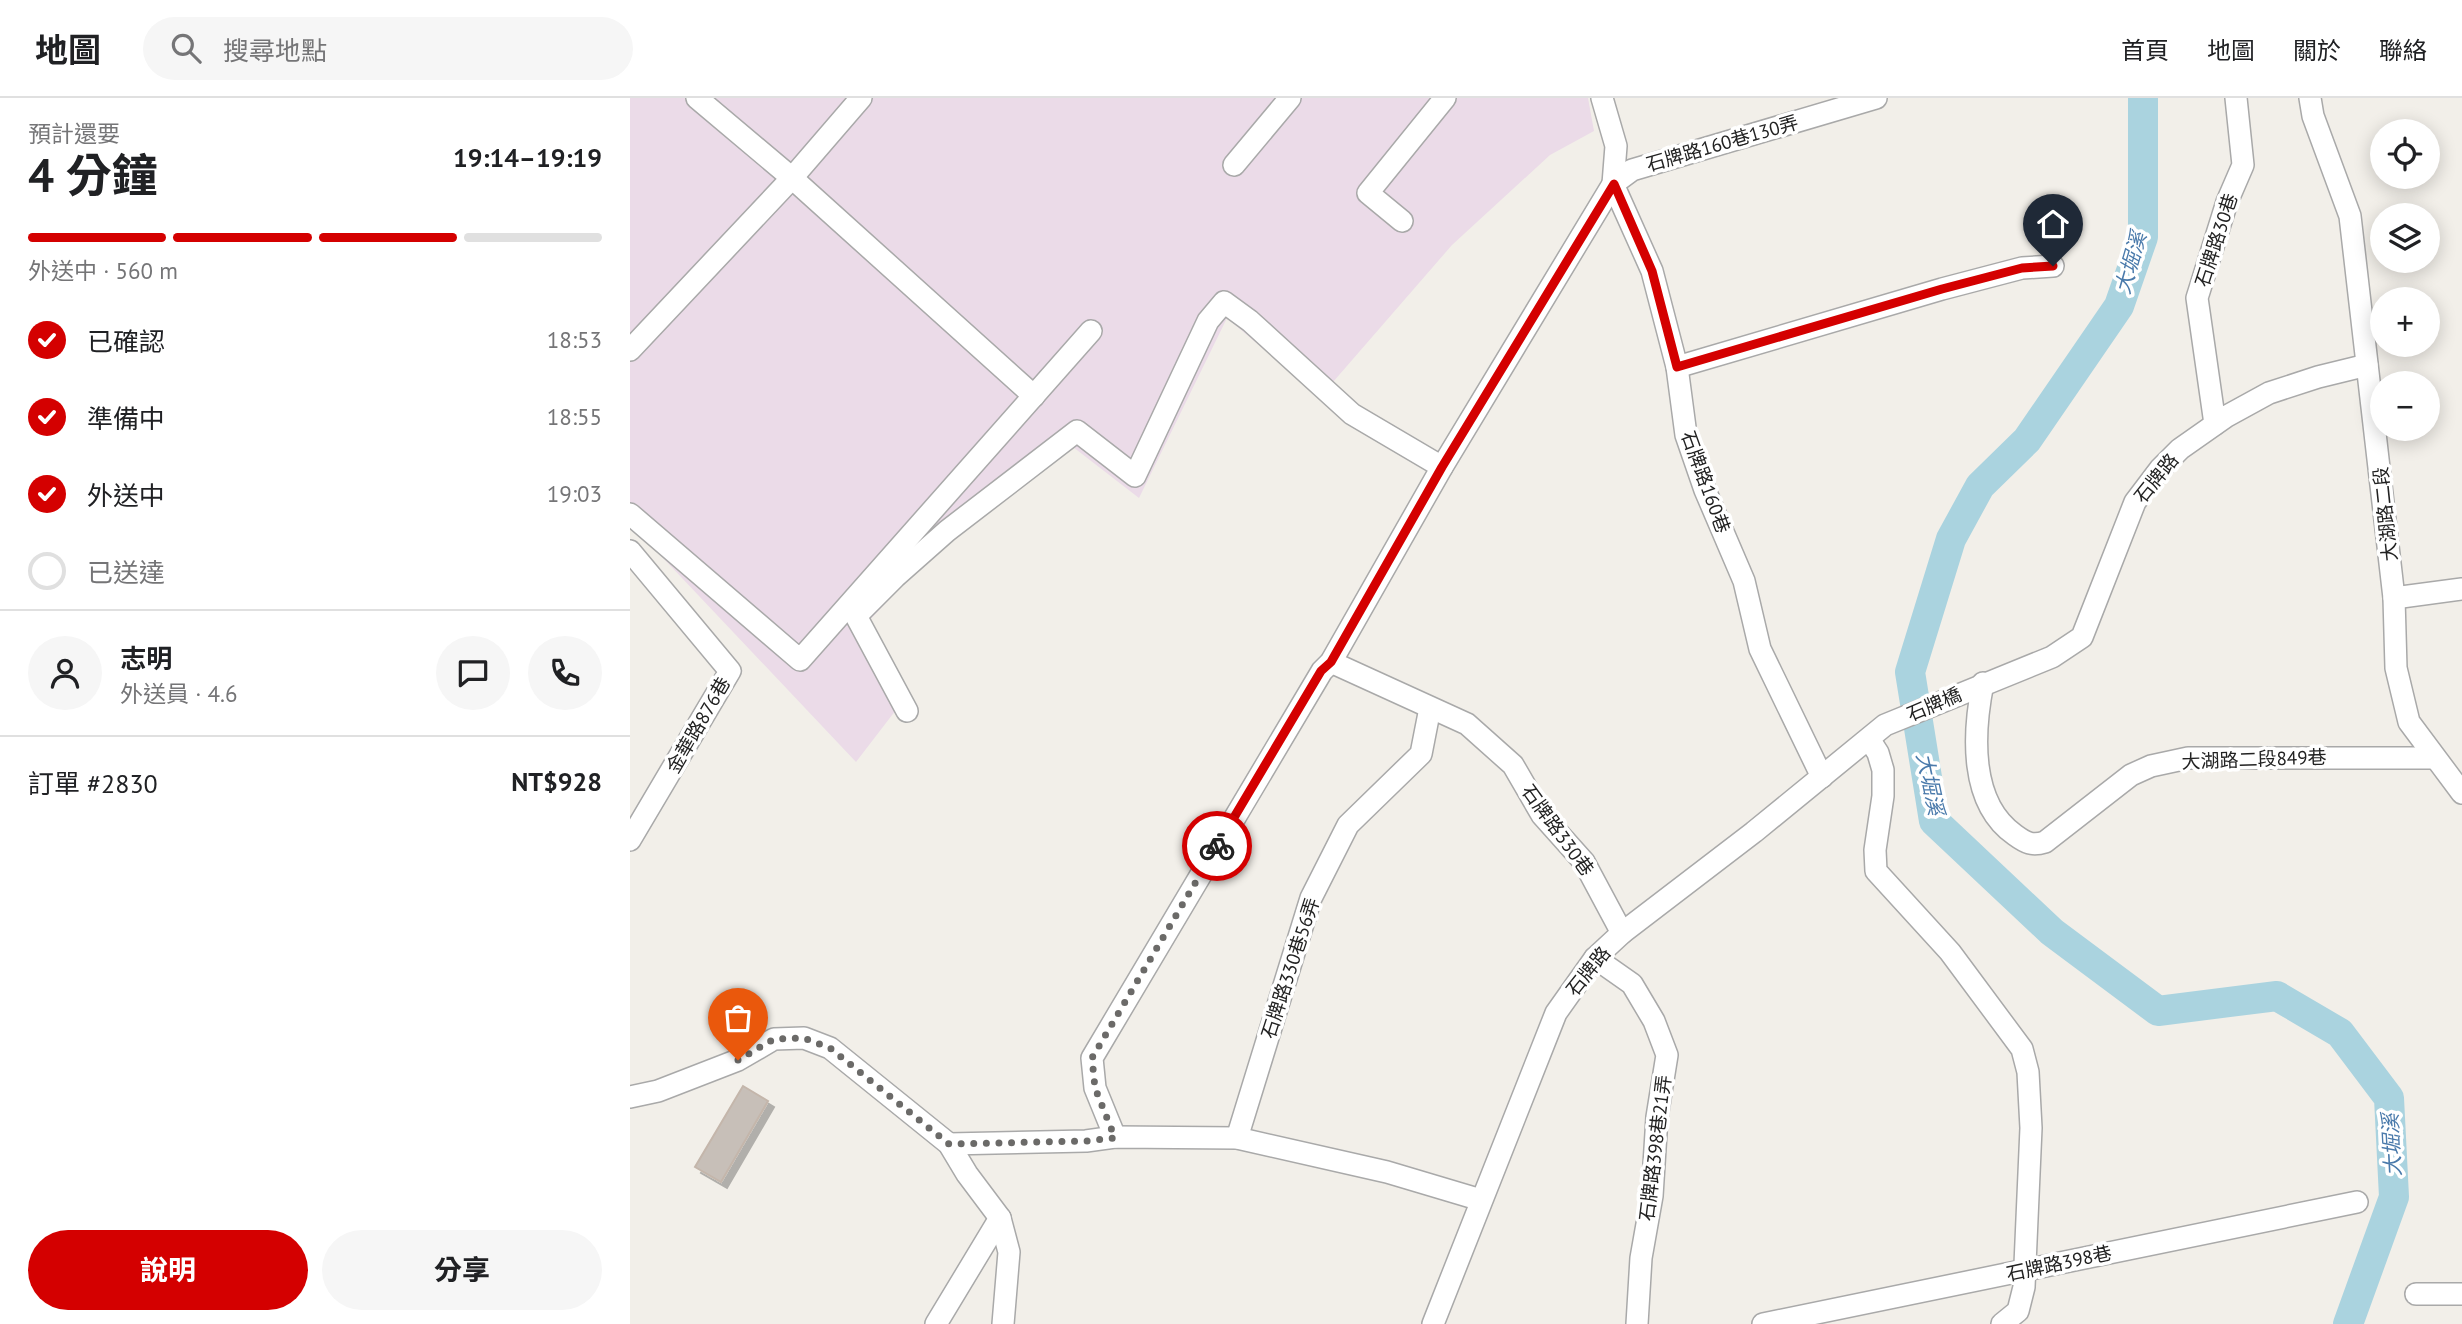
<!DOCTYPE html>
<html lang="zh-TW">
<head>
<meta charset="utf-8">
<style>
	:root { --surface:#fff; --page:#f6f6f6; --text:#202124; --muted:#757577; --line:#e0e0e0; --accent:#d40000 }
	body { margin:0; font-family:"PT Sans","Noto Sans TC",sans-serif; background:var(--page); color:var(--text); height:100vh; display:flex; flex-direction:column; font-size:26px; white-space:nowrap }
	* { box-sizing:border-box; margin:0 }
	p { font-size:23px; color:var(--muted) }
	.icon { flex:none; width:38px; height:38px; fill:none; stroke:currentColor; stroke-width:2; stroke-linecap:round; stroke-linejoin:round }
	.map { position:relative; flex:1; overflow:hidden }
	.details { display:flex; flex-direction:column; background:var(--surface); width:630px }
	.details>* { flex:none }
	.fabs { position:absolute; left:1740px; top:21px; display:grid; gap:14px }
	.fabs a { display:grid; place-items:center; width:70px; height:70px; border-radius:50%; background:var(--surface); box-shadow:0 4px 18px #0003; font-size:35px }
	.pin { position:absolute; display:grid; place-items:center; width:60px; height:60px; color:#fff; margin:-72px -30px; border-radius:50% 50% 50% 0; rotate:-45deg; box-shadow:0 0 7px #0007 }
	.pin .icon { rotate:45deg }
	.courier { position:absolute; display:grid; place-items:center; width:70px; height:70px; margin:-35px; border:5px solid #d40000; border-radius:50%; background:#fff; color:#222; box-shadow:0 2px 9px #0007 }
	.overview em { font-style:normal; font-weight:700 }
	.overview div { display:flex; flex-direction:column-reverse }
	.overview { display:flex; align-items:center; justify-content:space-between; height:119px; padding:0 28px }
	h1 { font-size:46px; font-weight:700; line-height:52px }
	.bar { display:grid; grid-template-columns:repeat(4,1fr); gap:10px 7px; align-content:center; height:84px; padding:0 28px }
	.bar i { height:9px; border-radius:5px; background:var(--line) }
	.bar .selected { background:var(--accent) }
	.bar p { grid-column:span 4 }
	.line { display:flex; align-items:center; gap:18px; padding:0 28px; border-top:2px solid var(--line) }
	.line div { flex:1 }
	.round { display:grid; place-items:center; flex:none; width:74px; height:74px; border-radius:37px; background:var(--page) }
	ol { padding:0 28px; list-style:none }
	li { display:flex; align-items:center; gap:21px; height:77px }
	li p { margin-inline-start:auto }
	li .icon { padding:7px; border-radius:50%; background:var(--accent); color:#fff; stroke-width:4 }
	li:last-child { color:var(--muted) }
	li i { width:38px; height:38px; border:4px solid var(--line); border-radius:50% }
	.primary-button { display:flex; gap:14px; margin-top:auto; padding:14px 28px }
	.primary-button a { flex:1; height:80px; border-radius:42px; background:var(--accent); color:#fff; font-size:28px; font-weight:700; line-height:80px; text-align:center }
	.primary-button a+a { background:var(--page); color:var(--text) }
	header { display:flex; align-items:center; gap:42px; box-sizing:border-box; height:98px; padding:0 35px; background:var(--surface); border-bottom:2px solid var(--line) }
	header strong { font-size:33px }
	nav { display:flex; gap:38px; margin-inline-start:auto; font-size:24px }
	.search { width:490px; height:63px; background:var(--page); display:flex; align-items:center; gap:18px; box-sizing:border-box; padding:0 24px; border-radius:38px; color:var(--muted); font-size:26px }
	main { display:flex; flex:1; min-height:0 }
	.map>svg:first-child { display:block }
	.industrial { fill:#ebdbe8 }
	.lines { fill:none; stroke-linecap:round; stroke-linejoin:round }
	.river { stroke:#aad3df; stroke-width:30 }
	.building { fill:#c7bfb8; stroke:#c4b6ab; stroke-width:2; filter:url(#shadow) }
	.minor-casing { stroke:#a9a9a9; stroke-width:24 }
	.minor { stroke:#fff; stroke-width:21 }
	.done { stroke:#6b6a68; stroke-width:7; stroke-dasharray:0 12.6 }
	.route { stroke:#d40000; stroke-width:9 }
	.labels { text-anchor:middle; stroke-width:7; stroke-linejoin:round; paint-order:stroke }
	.street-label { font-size:19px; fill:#222; stroke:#fff }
	.water-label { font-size:21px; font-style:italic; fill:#4a7aab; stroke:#fff }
</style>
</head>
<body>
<header>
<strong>地圖</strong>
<div class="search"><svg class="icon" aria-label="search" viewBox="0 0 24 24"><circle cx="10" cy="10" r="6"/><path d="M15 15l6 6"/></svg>搜尋地點</div>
<nav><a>首頁</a><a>地圖</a><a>關於</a><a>聯絡</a></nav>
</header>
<main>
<section class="details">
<div class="overview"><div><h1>4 分鐘</h1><p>預計還要</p></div><em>19:14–19:19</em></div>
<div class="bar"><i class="selected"></i><i class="selected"></i><i class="selected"></i><i></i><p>外送中 · 560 m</p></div>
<ol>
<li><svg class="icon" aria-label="check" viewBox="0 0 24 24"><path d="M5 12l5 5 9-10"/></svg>已確認<p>18:53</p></li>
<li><svg class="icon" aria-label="check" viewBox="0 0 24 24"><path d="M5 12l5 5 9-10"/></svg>準備中<p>18:55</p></li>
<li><svg class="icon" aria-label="check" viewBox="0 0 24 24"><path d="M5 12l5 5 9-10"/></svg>外送中<p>19:03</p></li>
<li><i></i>已送達</li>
</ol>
<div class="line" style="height:126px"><a class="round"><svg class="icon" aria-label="person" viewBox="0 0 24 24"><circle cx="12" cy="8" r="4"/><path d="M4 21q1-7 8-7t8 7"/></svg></a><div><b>志明</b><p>外送員 · 4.6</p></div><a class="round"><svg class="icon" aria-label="chat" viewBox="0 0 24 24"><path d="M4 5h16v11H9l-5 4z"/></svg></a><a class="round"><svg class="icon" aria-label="phone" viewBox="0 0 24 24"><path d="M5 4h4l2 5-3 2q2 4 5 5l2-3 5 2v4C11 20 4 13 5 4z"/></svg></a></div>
<div class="line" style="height:91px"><div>訂單 #2830</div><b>NT$928</b></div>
<div class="primary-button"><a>說明</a><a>分享</a></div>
</section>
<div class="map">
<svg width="1832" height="1226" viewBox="0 0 1832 1226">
	<defs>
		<filter id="shadow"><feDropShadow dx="6" dy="6" stdDeviation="0" flood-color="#0004"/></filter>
	</defs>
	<rect width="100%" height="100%" fill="#f2efe9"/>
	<!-- industrial -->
	<path class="industrial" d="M0,0H958L964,33L920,57L822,147L690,299L597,220L509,400L443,349L301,457L235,527L269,608L226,664L0,425Z"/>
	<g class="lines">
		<!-- river -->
		<path class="river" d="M1513,0V139L1489,208L1397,342L1350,388L1321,441L1280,574L1304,723L1422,834L1528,913L1647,898L1710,935L1759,1000L1764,1099L1718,1226"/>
	</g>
	<!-- building -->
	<path class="building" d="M113,988L138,1003L91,1084L65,1069Z"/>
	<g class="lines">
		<!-- minor casing -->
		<g class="minor-casing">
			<g id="minor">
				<path d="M67,0L162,80L404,298"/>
				<path d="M972,0L986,48L983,86L1022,173L1047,269L1056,337L1075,392L1114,483L1130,551L1192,679"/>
				<path d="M1680,0L1683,18L1720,118L1764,500L1766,570L1779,624L1832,695"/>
				<path d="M604,67L660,0"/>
				<path d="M772,123L738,95L815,0"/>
				<path d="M0,252L162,80L231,0"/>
				<path d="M1047,269L1312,191L1392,170L1423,168"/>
				<path d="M1585,326L1567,200L1597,104L1613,67L1606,0"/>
				<path d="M0,416L170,562L461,233"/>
				<path d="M0,453L100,573L0,742"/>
				<path d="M1764,500L1832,491"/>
				<path d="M701,564L837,626L883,667L912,717L954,764L992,835"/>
				<path d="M1353,585C1343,635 1339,705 1385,737C1396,745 1402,748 1415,744L1501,677L1521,668L1558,660H1804"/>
				<path d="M277,613L226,518L265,479L317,433L447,333L505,378L578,223L594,204L620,223L722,316L812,369"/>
				<path d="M1239,641L1248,655L1253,672V698L1245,752L1246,773L1320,854L1392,951L1398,974L1401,1030L1394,1189L1388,1213L1372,1226"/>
				<path d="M965,860L1002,886L1024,923L1037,957L1027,1019L1022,1098L1011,1160L1007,1226"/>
				<path d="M0,999L28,993L108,962L144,941L174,940L200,950L319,1046L337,1076L370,1120L379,1154L373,1226"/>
				<path d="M485,1039L465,990L462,960L692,573L701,564L812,369L983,86L1002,72L1246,0"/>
				<path d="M607,1040L681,800L718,727L791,656L800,610"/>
				<path d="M319,1046L456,1043L485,1039L607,1040L757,1074L851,1102"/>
				<path d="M1786,1196H1832"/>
				<path d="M306,1226L370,1120"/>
				<path d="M803,1226L926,915L965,860L992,835L1124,734L1255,627L1422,559L1452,539L1505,404L1530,371L1550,351L1597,318L1639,295L1688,279L1737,267"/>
				<path d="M1133,1226L1727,1104"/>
			</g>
		</g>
		<!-- minor -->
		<use href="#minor" class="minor"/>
	</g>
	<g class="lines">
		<!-- done -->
		<path class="done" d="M108,962L144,941L174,940L200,950L319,1046L456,1043L485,1040L465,990L462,960L587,748"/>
		<!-- route -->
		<path class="route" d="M587,748L691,573L701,564L812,369L984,86L1022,173L1047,269L1312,191L1392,170L1423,168"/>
	</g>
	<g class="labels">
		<!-- street labels -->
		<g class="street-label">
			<text transform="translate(1092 45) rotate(-16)" y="7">石牌路160巷130弄</text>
			<text transform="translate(1586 142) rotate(-72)" y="7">石牌路30巷</text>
			<text transform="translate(1526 380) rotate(-51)" y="7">石牌路</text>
			<text transform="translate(1076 384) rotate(70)" y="7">石牌路160巷</text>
			<text transform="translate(1755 416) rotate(-96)" y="7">大湖路二段</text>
			<text transform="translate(1304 606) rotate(-23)" y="7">石牌橋</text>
			<text transform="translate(68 627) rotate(-60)" y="7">金華路876巷</text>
			<text transform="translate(1624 661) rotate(-2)" y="7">大湖路二段849巷</text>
			<text transform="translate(928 732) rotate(54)" y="7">石牌路330巷</text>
			<text transform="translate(660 870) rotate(-72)" y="7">石牌路330巷56弄</text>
			<text transform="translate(958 873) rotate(-51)" y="7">石牌路</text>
			<text transform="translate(1025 1050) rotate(-83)" y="7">石牌路398巷21弄</text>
			<text transform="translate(1429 1165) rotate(-12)" y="7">石牌路398巷</text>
		</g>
		<!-- water labels -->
		<g class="water-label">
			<text transform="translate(1501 165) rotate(-74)" y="7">大堀溪</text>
			<text transform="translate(1300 686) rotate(78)" y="7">大堀溪</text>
			<text transform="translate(1762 1047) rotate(-93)" y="7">大堀溪</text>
		</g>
	</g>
</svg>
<div class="fabs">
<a><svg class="icon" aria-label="locate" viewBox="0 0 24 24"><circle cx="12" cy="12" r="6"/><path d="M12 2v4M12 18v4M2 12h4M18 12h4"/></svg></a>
<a><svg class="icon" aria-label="layers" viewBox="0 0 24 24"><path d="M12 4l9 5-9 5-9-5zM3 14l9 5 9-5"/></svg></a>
<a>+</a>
<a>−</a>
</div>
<div class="pin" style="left:108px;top:962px;background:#ea580c"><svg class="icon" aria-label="bag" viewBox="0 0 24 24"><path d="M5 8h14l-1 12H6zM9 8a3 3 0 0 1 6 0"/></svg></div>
<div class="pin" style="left:1423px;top:168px;background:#1f2937"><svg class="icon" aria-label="home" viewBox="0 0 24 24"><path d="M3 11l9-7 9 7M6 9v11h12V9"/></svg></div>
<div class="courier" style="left:587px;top:748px"><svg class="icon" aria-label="bike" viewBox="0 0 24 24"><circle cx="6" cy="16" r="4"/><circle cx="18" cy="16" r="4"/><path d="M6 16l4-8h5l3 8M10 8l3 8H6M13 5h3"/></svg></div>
</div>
</main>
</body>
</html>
